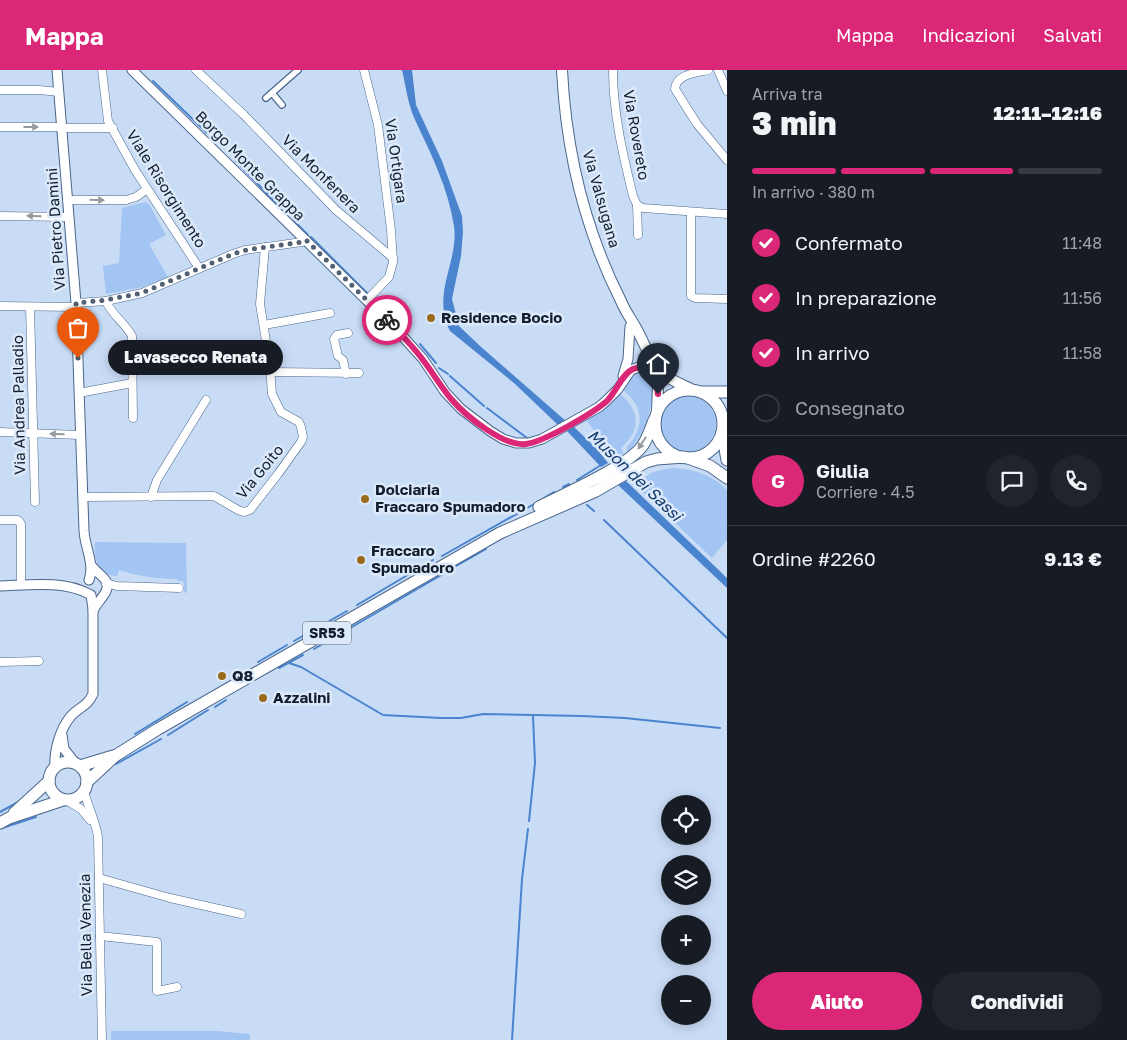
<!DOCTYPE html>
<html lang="it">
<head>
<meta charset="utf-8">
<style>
	:root { --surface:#171b24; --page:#20242c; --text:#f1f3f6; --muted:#9ea1a6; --line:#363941; --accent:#db2777 }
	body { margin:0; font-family:"Golos Text",sans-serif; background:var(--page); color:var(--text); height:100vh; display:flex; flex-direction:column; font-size:19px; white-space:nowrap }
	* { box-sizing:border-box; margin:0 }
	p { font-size:16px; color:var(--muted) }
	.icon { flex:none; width:28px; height:28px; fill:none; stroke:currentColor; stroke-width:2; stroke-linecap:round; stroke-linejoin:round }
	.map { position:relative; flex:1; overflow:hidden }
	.details { display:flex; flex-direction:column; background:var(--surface); width:400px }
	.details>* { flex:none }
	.fabs { position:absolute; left:661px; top:725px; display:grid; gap:10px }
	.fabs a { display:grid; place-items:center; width:50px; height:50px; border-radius:50%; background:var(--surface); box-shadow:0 2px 12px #0003; font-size:25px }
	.pin { position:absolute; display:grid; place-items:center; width:42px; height:42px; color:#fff; margin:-51px -21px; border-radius:50% 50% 50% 0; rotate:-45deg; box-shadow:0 0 5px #0007 }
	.pin .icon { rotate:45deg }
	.courier { position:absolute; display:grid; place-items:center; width:50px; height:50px; margin:-25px; border:4px solid #db2777; border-radius:50%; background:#fff; color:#222; box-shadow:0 1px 6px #0007 }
	.bubble { position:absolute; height:35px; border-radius:18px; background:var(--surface); box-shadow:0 2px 12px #0003; font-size:16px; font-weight:800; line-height:35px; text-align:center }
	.overview em { font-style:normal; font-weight:800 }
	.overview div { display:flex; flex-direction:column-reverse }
	.overview { display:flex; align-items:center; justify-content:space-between; height:85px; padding:0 25px }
	h1 { font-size:32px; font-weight:800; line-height:38px }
	.bar { display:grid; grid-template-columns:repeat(4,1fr); gap:8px 5px; align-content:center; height:60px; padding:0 25px }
	.bar i { height:6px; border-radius:4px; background:var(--line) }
	.bar .selected { background:var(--accent) }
	.bar p { grid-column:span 4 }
	.line { display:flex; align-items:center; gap:12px; padding:0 25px; border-top:1px solid var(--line) }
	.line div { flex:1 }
	.round { display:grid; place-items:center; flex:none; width:52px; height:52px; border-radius:26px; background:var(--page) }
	ol { padding:0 25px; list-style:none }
	li { display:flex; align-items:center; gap:15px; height:55px }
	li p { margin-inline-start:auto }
	li .icon { padding:5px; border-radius:50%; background:var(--accent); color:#fff; stroke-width:4 }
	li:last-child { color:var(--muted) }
	li i { width:28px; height:28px; border:2px solid var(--line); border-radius:50% }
	.action { display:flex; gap:10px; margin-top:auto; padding:10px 25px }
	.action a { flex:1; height:58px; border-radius:30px; background:var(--accent); color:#fff; font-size:20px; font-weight:800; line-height:58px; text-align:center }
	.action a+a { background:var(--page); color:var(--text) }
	header { display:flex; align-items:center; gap:30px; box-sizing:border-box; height:70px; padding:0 25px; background:var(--accent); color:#fff }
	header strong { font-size:24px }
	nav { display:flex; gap:28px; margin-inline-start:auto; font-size:18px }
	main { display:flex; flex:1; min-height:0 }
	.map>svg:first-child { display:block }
	.green { fill:#a3c5f3 }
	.water { fill:#4a83ce }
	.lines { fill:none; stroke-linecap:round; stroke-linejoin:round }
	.stream { stroke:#4a83ce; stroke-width:2 }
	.pedestrian-casing { stroke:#4a668c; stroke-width:8 }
	.minor-casing { stroke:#4a668c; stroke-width:9 }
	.tertiary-casing { stroke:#4a668c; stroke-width:11 }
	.secondary-casing { stroke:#4a668c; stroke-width:12 }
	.primary-casing { stroke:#4a668c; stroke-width:13 }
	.pedestrian { stroke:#fff; stroke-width:5.5 }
	.minor { stroke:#fff; stroke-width:8 }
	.tertiary { stroke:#fff; stroke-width:9 }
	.secondary { stroke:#fff; stroke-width:10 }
	.primary { stroke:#fff; stroke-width:11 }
	.oneway { fill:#949aa0 }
	.done { stroke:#526073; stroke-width:5; stroke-dasharray:0 9 }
	.route { stroke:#db2777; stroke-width:6 }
	.poi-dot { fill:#996b1b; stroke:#dce9fa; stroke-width:2 }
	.labels { text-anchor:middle; stroke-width:5; stroke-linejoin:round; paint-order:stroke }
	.shield { fill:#dce9fa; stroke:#4f5b6a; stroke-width:1 }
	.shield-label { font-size:14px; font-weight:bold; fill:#121e2d }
	.street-label { font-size:15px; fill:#121e2d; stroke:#dce9fa }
	.poi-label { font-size:15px; font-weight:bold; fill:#121e2d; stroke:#dce9fa; text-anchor:start }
	.water-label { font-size:16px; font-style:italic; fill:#133b6b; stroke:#dce9fa }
</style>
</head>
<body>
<header>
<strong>Mappa</strong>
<nav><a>Mappa</a><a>Indicazioni</a><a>Salvati</a></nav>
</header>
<main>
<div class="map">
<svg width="727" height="970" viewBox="0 0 727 970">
	<rect width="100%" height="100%" fill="#c9dcf6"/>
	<!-- green -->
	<g class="green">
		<path d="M145,132L149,134L166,165L149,174L168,207L142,217L106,224L103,196L119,193L122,138Z"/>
		<path d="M638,300L646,301L655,314C652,338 645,365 628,382L626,378C645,358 645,335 621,319L630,304Z"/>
		<path d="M619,323C640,339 642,360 621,378L624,383L614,388L585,348Z"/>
		<circle cx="688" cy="354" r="28"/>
		<path d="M671,398C694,399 711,404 727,420V470L712,488L628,408L634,404L639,411L653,402Z"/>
		<path d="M95,472L186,473L187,524L184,521V513L181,511H177V509C158,509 137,506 119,500L117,506C98,505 93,488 95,472Z"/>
		<path d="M111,961H217L250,964V970H111Z"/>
	</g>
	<!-- water -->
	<g class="water">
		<path d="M402,0H412L416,35L442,91L462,146L463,162L461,186L452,229L459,256L480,276L567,352L559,356L514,313L450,261C431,223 459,192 454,156C448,118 432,86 416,52C408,36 406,17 402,0Z"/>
		<path d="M573,356L597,379L608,393L601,397L566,360Z"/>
		<path d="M626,411L727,508V518L618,415Z"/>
	</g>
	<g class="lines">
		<!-- stream -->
		<g class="stream">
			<path d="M153,11L207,63"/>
			<path d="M235,90L279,136"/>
			<path d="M293,150L308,165"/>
			<path d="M311,167L367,223"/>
			<path d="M374,229L391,247"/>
			<path d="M420,274L436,293"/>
			<path d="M439,298L448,304"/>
			<path d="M450,306L484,336"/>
			<path d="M487,338L527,368"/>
			<path d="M577,410L601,395"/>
			<path d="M563,417L569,414"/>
			<path d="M544,428L554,422"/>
			<path d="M587,435L594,441"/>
			<path d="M604,450L727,568"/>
			<path d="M442,486L536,433"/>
			<path d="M449,500L486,479"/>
			<path d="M357,535L433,490"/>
			<path d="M294,571L347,541"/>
			<path d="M314,579L443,504"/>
			<path d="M258,592L287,575"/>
			<path d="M289,593L301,597L383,645L441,648H461L483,644L582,646L625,648L720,658"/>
			<path d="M279,598L303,585"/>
			<path d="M215,637L226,630"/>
			<path d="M135,664L187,632"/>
			<path d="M168,665L208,640"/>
			<path d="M116,694L161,669"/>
			<path d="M0,742L20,731"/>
			<path d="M529,751L535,693L533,646"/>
			<path d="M2,758L36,747"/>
			<path d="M512,970L522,809L528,759"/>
		</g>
		<!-- pedestrian casing -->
		<g class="pedestrian-casing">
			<g id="pedestrian">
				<path d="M272,23L282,35"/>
				<path d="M266,28L298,0"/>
			</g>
		</g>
		<!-- minor casing -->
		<g class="minor-casing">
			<g id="minor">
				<path d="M102,0L108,51L135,100L199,198"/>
				<path d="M196,0L244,45L336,140L393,188"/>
				<path d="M364,0L378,55L391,160L393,192L389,207L367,230"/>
				<path d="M613,0C613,43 623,85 633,126L637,135L643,138L727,144"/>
				<path d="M708,0C696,3 676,4 675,19L697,54L727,90"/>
				<path d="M718,0L727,21"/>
				<path d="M0,20H39L59,22"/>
				<path d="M0,57H62"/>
				<path d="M62,58H113"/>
				<path d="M67,130H126L136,127L147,119"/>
				<path d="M637,135L638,165"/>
				<path d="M691,142V226L695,228L727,229"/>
				<path d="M0,146L68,147"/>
				<path d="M106,231C111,244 125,253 132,266L133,348"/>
				<path d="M76,233L106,231L142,223L233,184L245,180L302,172L306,170"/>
				<path d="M0,236L76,237"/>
				<path d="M30,237L35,432"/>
				<path d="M264,255L330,243"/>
				<path d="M271,302L359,303"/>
				<path d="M346,304L343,290L338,286L334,269L337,265L348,263"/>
				<path d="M79,323L132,313"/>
				<path d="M0,362L80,365"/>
				<path d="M83,427L214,426L238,440L244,442L250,440L278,404L301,372L303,367L301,357L299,352L281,342L272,324L270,296L260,234L265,177"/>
				<path d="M151,427L157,410L206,330"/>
				<path d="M0,450H18L21,454V515"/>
				<path d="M106,513L117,516L179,518"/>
				<path d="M0,592L39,591"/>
				<path d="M84,721C88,737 96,752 98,767L102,970"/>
				<path d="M66,730L81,739L90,750"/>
				<path d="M99,808L170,828L241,844"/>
				<path d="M100,866L157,872V921L177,917"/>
			</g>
		</g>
		<!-- tertiary casing -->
		<g class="tertiary-casing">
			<g id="tertiary">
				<path d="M57,0L76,233L84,461C85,478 95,494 89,510"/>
				<path d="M132,0L396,259L423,289L445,322L461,339L490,361L503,369L516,373H529L542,369L599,337L606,331L618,319L631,300L639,297L651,301"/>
				<path d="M623,306L628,289L630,256"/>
				<path d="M91,495C95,501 102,505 106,511C112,521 96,532 93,541"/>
				<path d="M0,516C28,515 64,510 89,524"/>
				<path d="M62,665L64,679L76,694"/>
				<path d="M55,697C54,680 60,659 71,646C80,636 87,637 93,624V539L91,525"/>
			</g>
		</g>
		<!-- secondary casing -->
		<g class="secondary-casing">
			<g id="secondary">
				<path d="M562,0C566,80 585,160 621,231C625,241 631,249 636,258C644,272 651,293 663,304C672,311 683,315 693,320"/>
				<path d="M645,287L658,316L657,342"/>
			</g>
		</g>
		<!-- primary casing -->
		<g class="primary-casing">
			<g id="primary">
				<circle cx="689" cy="354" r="34"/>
				<path d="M701,322H727"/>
				<path d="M722,362L727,390"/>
				<path d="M688,388L710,396L727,408"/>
				<path d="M539,437C564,424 629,396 643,375C648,367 651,358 654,350"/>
				<circle cx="68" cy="711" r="19"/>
				<path d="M80,696L113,686"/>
				<path d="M87,712L115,686L158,659L500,463L596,421L646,392L657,389L684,387"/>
				<path d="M14,743L49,711"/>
				<path d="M0,753L9,748L63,730"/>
			</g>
		</g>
		<!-- pedestrian -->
		<use href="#pedestrian" class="pedestrian"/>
		<!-- minor -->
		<use href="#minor" class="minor"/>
		<!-- tertiary -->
		<use href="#tertiary" class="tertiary"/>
		<!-- secondary -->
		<use href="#secondary" class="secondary"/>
		<!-- primary -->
		<use href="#primary" class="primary"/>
	</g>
	<!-- one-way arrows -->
	<defs><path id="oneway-solid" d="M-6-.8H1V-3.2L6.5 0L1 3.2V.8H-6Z" transform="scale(1.25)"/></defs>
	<g class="oneway">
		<use href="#oneway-solid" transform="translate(31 57)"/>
		<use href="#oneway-solid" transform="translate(97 130) rotate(1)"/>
		<use href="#oneway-solid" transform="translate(34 146) rotate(-179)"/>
		<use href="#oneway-solid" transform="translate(57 364) rotate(-178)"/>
		<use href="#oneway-solid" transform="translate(642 373) rotate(123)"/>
	</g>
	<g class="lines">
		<!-- done -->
		<path class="done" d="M78,288L76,233L106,230L142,223L233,184L246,180L302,172L306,170L387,250"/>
		<!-- route -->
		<path class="route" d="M387,250C400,263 412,275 423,290C433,303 441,317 452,330C466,346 504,377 526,374C544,372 593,343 607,331C616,322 622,304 633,299C640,296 645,299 652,301L657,312L658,324"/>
	</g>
	<!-- markers -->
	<g class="poi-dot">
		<circle cx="431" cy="248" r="5"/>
		<circle cx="365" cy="429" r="5"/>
		<circle cx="361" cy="490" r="5"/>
		<circle cx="222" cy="606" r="5"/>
		<circle cx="263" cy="628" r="5"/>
	</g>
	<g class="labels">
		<!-- shield labels -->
		<rect class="shield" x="303" y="551.5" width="48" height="23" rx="4"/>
		<g class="shield-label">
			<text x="327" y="568">SR53</text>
		</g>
		<!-- street labels -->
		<g class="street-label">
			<text transform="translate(636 65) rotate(80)" y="5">Via Rovereto</text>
			<text transform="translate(396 91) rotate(82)" y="5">Via Ortigara</text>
			<text transform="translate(250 96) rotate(45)" y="5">Borgo Monte Grappa</text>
			<text transform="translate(321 104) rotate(45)" y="5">Via Monfenera</text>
			<text transform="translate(166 119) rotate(58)" y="5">Viale Risorgimento</text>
			<text transform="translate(601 129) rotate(74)" y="5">Via Valsugana</text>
			<text transform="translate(56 159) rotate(-94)" y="5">Via Pietro Damini</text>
			<text transform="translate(19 335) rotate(-91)" y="5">Via Andrea Palladio</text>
			<text transform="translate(260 402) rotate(-51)" y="5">Via Goito</text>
			<text transform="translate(86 865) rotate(-91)" y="5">Via Bella Venezia</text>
		</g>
		<!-- poi labels -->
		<g class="poi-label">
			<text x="441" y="253">Residence Bocio</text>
			<text x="375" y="425">Dolciaria<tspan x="375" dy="17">Fraccaro Spumadoro</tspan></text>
			<text x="371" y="486">Fraccaro<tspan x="371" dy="17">Spumadoro</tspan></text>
			<text x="232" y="611">Q8</text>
			<text x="273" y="633">Azzalini</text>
		</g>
		<!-- water labels -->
		<g class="water-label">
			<text transform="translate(635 405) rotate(44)" y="6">Muson dei Sassi</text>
		</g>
	</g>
</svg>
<div class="fabs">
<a><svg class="icon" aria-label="locate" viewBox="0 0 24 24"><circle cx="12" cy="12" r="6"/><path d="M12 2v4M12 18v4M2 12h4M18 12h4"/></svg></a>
<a><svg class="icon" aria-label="layers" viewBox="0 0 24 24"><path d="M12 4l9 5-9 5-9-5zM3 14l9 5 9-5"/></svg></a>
<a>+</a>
<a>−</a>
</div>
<div class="pin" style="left:78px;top:288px;background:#ea580c"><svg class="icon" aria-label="bag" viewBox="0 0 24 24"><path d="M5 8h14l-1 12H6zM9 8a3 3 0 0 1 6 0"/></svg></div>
<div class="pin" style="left:658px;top:324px;background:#1f2937"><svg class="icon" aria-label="home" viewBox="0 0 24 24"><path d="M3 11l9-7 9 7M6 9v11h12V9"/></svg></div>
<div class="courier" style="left:387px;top:250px"><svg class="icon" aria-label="bike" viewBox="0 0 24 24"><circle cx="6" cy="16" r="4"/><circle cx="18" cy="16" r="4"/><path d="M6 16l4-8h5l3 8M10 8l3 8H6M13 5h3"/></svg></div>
<div class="bubble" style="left:108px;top:270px;width:175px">Lavasecco Renata</div>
</div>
<section class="details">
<div class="overview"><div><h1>3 min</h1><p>Arriva tra</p></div><em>12:11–12:16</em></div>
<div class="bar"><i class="selected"></i><i class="selected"></i><i class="selected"></i><i></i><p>In arrivo · 380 m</p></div>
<ol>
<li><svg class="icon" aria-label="check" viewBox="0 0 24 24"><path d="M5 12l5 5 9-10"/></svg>Confermato<p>11:48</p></li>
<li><svg class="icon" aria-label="check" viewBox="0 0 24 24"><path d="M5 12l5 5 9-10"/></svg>In preparazione<p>11:56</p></li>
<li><svg class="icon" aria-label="check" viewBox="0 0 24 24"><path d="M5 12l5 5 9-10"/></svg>In arrivo<p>11:58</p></li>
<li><i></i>Consegnato</li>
</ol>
<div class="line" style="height:90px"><b class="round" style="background:var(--accent);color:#fff">G</b><div><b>Giulia</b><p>Corriere · 4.5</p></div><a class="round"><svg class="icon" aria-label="chat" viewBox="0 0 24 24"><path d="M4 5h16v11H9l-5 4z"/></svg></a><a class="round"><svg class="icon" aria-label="phone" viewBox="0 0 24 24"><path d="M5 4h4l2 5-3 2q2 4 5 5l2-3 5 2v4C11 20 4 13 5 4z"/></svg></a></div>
<div class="line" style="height:65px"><div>Ordine #2260</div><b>9.13 €</b></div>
<div class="action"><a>Aiuto</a><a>Condividi</a></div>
</section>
</main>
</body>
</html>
